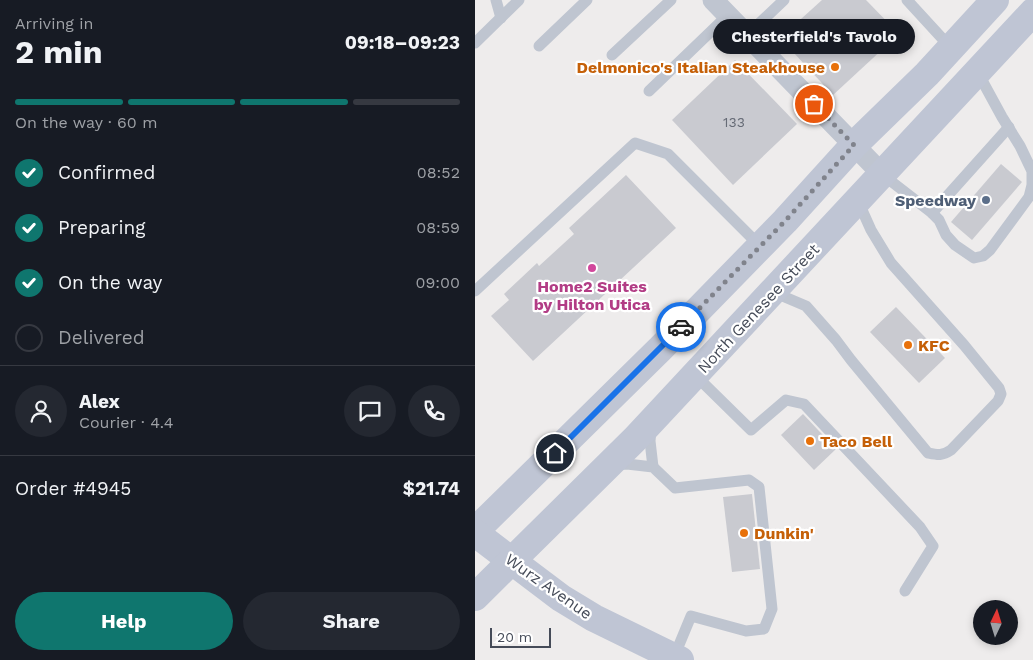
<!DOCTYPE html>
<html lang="en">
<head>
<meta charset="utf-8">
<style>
	:root { --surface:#171b24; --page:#242831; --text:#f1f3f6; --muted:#9ea1a6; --line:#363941; --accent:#0f766e }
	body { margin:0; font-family:"Work Sans",sans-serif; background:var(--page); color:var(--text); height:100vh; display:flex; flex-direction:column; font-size:19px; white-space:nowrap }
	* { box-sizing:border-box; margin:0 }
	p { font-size:16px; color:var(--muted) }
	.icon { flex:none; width:28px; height:28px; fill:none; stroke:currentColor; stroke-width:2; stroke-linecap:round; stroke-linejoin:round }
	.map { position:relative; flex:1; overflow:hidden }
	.drawer { display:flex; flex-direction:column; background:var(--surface); width:475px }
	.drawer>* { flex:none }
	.needle { width:32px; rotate:4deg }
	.controls { position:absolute; left:498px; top:600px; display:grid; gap:10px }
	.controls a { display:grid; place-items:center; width:45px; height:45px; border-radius:50%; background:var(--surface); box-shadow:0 2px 8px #0003; font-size:25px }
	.scale { position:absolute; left:15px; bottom:12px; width:61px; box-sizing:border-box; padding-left:5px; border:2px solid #454b58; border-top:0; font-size:14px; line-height:18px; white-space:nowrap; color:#454b58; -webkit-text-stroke:4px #fff; paint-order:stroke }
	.pin { position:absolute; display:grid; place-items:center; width:42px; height:42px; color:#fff; margin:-21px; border:2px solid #fff; border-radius:50%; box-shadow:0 1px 5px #0007 }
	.courier { position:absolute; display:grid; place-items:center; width:50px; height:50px; margin:-25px; border:4px solid #1a73e8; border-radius:50%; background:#fff; color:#222; box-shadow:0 1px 6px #0007 }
	.bubble { position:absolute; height:35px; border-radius:18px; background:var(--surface); box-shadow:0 2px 8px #0003; font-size:16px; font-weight:700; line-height:35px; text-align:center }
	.headline em { font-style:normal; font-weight:700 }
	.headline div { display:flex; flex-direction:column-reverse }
	.headline { display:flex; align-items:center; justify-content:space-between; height:85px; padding:0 15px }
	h1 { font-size:32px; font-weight:700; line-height:38px }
	.bar { display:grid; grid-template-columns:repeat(4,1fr); gap:8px 5px; align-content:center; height:60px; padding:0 15px }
	.bar i { height:6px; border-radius:4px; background:var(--line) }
	.bar .selected { background:var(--accent) }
	.bar p { grid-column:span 4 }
	.line { display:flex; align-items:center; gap:12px; padding:0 15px; border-top:1px solid var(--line) }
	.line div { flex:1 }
	.round { display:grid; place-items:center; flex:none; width:52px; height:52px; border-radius:26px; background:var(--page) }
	ol { padding:0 15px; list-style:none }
	li { display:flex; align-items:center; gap:15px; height:55px }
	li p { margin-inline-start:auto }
	li .icon { padding:5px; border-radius:50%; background:var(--accent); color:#fff; stroke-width:4 }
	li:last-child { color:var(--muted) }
	li i { width:28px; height:28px; border:2px solid var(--line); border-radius:50% }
	.button { display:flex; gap:10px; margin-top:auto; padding:10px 15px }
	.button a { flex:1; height:58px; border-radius:30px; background:var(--accent); color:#fff; font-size:20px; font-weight:700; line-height:58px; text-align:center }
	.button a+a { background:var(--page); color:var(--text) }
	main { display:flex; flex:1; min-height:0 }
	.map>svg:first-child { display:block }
	.building { fill:#c9cad0 }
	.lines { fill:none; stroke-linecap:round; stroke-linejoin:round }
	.lane { stroke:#bfc5d0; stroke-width:11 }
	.street { stroke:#bfc5d0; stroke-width:21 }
	.secondary { stroke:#bfc5d4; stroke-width:28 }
	.done { stroke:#80838c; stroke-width:5; stroke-dasharray:0 9 }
	.route { stroke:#1a73e8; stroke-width:6 }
	.food-dot { fill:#e8710a; stroke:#fff; stroke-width:2 }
	.service-dot { fill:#5c6f8a; stroke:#fff; stroke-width:2 }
	.hotel-dot { fill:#d1479c; stroke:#fff; stroke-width:2 }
	.labels { text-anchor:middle; stroke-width:4.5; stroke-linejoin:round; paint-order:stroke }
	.number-label { font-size:14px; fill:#666b76 }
	.food-label { font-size:16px; font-weight:bold; fill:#c56008; stroke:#fff; text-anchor:start }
	.service-label { font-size:16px; font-weight:bold; fill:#4e5e75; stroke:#fff; text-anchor:end }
	.hotel-label { font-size:16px; font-weight:bold; fill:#b23c85; stroke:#fff }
	.street-label { font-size:16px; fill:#454b58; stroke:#fff }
</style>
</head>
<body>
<main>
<section class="drawer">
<div class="headline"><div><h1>2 min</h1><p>Arriving in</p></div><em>09:18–09:23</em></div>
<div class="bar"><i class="selected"></i><i class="selected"></i><i class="selected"></i><i></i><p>On the way · 60 m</p></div>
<ol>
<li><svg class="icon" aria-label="check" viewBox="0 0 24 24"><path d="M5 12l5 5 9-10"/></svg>Confirmed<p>08:52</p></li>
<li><svg class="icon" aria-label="check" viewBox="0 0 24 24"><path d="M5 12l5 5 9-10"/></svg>Preparing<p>08:59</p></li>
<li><svg class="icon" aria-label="check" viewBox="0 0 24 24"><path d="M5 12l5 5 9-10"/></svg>On the way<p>09:00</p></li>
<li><i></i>Delivered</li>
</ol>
<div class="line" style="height:90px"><a class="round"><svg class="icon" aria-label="person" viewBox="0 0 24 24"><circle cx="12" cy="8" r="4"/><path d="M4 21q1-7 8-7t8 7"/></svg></a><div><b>Alex</b><p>Courier · 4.4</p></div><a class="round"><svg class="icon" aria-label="chat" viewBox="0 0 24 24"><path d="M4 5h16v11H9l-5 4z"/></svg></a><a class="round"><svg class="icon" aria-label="phone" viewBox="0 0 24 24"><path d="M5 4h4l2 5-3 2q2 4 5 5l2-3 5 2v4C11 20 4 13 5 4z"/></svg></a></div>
<div class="line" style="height:65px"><div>Order #4945</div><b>$21.74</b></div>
<div class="button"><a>Help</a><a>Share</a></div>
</section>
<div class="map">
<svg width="558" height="660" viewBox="0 0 558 660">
	<rect width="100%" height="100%" fill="#eeecec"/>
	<!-- building -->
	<g class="building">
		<path d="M347,0H391L424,34L358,95L305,38Z"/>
		<path d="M260,60L322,124L258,185L197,120Z"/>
		<path d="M526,164L547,182L497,240L476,222Z"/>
		<path d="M151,175L201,228L58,361L16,316L34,300L29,294L62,263L64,266L99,234L94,228Z"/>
		<path d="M421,307L470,358L444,383L395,332Z"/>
		<path d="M328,414L361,449L339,470L306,435Z"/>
		<path d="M277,494L285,569L257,572L248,497Z"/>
	</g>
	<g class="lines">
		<!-- lane -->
		<g class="lane">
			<path d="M21,0L26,18"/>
			<path d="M432,0L476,48"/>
			<path d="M272,35L309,0"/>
			<path d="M0,43L44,0"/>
			<path d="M64,46L112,0"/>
			<path d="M137,55L196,0"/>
			<path d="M174,91L253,15"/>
			<path d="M408,175L457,213L464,220L471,235L480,245L499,258L508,256L515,250L554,197L557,185V171L545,146L527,117L503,73"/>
			<path d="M457,213L534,127"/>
			<path d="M0,291L160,143L193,154L285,246"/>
			<path d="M298,292L331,306L361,340L376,360L453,453C463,455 467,456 476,450L523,401L526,394L524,388L489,345L416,263L396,230L383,201"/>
			<path d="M220,375L276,430L311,400L329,404L445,527L458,546L430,591"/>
			<path d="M176,429L175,441L178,467"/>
			<path d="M138,465L152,464L178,467L200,488L274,480L284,487L297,609L289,629L271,631L216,616L199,657"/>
		</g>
		<!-- street -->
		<path class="street" d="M238,0L408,175"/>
		<!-- secondary -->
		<g class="secondary">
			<path d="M0,531L186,348L310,221L379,145L452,74L520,0"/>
			<path d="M0,533L86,598L119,618L205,660"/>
			<path d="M0,597L160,439L558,12"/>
		</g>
	</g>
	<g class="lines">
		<!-- done -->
		<path class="done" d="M206,327L310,221L379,145L339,104"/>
		<!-- route -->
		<path class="route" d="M80,453L206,327"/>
	</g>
	<!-- markers -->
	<g class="food-dot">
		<circle cx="360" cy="67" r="5"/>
		<circle cx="433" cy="345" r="5"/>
		<circle cx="335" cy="441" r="5"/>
		<circle cx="269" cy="533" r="5"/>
	</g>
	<circle class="service-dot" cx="511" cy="200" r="5"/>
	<circle class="hotel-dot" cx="117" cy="268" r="5"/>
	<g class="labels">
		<!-- number labels -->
		<g class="number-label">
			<text x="259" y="127">133</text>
		</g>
		<!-- food labels -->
		<g class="food-label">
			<text x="350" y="73" text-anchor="end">Delmonico's Italian Steakhouse</text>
			<text x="443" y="351">KFC</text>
			<text x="345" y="447">Taco Bell</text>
			<text x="279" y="539">Dunkin'</text>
		</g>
		<!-- service labels -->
		<g class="service-label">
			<text x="501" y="206">Speedway</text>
		</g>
		<!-- hotel labels -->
		<g class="hotel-label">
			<text x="117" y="292">Home2 Suites<tspan x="117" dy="18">by Hilton Utica</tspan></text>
		</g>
		<!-- street labels -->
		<g class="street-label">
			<text transform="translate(283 308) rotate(-47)" y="6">North Genesee Street</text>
			<text transform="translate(74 586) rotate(35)" y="6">Wurz Avenue</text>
		</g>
	</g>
</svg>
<div class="controls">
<a><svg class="needle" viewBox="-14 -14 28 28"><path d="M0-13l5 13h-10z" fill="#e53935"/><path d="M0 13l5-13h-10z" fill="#9ea1a6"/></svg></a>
</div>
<div class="scale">20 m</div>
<div class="pin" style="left:339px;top:104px;background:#ea580c"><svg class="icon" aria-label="bag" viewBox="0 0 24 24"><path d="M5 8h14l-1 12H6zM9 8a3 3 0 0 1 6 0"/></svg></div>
<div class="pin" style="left:80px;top:453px;background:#1f2937"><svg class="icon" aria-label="home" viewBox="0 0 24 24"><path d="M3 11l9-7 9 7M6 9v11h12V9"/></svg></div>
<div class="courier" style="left:206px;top:327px"><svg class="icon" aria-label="car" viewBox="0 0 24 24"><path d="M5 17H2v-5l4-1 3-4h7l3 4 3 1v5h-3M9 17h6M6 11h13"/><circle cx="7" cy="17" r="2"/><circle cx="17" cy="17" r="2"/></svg></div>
<div class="bubble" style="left:238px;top:19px;width:202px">Chesterfield's Tavolo</div>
</div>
</main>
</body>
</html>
